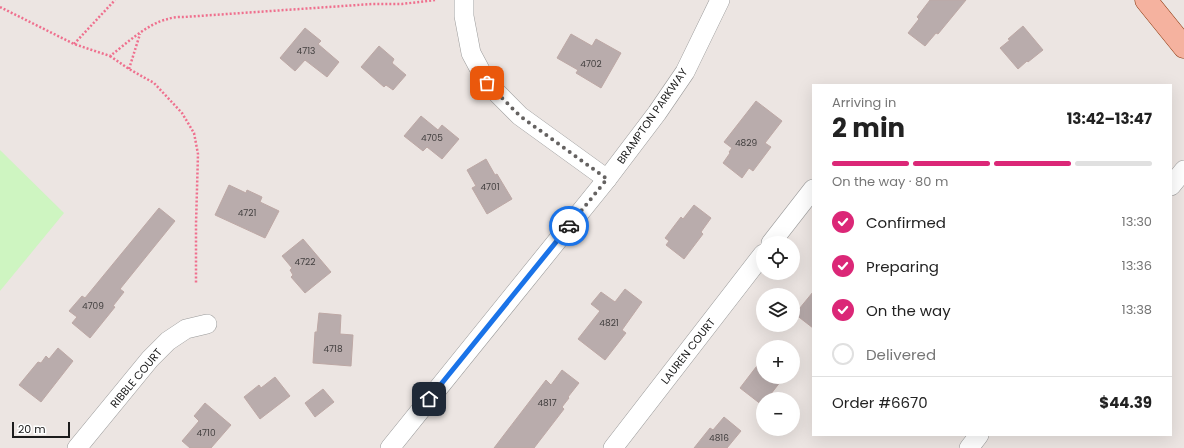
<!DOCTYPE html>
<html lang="en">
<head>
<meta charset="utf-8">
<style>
	:root { --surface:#fff; --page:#f6f6f6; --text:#222; --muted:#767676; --line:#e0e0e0; --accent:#db2777 }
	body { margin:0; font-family:Poppins,sans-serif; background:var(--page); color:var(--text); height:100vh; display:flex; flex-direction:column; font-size:15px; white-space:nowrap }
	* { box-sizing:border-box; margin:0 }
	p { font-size:13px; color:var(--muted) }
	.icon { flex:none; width:22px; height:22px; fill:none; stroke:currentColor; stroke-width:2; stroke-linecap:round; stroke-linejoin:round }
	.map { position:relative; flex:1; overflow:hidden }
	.sheet { position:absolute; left:812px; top:84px; width:360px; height:352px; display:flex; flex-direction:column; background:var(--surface); border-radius:0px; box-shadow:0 4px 16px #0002 }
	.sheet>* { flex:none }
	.fabs { position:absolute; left:756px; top:236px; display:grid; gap:8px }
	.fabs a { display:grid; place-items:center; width:44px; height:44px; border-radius:50%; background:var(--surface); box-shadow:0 4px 16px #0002; font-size:20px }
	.scale { position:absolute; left:12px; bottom:10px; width:58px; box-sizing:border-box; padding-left:4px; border:2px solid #1c1c1c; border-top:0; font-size:11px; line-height:14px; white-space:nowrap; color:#1c1c1c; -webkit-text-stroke:3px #fff; paint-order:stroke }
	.pin { position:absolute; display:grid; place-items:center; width:34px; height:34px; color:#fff; margin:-17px; border-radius:8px; box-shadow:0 2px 6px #0006 }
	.courier { position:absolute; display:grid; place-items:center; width:40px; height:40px; margin:-20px; border:3px solid #1a73e8; border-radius:50%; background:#fff; color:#222; box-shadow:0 1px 5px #0007 }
	.headline em { font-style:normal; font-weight:700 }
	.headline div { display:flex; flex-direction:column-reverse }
	.headline { display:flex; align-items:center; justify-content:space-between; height:68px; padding:0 20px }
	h1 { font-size:26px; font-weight:700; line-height:30px }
	.bar { display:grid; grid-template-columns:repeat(4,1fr); gap:6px 4px; align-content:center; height:48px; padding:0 20px }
	.bar i { height:5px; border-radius:3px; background:var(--line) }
	.bar .on { background:var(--accent) }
	.bar p { grid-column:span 4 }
	.line { display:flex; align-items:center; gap:10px; padding:0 20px; border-top:1px solid var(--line) }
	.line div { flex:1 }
	ol { padding:0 20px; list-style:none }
	li { display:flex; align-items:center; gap:12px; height:44px }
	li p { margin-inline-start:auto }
	li .icon { padding:4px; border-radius:50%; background:var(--accent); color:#fff; stroke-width:4 }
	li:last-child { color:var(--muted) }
	li i { width:22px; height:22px; border:2px solid var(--line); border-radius:50% }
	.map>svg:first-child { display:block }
	.park { fill:#cef5c1 }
	.building { fill:#b9acac; stroke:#bda8a5 }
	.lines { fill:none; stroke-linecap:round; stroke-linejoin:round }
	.minor-casing { stroke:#999; stroke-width:20 }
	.major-casing { stroke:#89340a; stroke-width:23 }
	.path { stroke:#ef708e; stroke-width:2.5; stroke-dasharray:2 2; stroke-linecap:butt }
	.minor { stroke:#fff; stroke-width:19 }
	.major { stroke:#f5b29f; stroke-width:22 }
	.done { stroke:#656261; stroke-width:4; stroke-dasharray:0 7.2 }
	.route { stroke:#1a73e8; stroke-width:5 }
	.labels { text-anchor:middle; stroke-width:4; stroke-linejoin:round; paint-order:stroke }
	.number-label { font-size:9px; fill:#434040 }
	.street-label { font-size:11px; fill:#1c1c1c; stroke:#fff }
</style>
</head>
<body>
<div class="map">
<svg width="1184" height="448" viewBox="0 0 1184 448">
	<rect width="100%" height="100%" fill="#ece5e2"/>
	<!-- park -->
	<path class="park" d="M0,150L64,213L0,291Z"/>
	<!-- building -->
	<g class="building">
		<path d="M930,0H966L938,34L936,33L925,46L908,33L919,19L917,17Z"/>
		<path d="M1023,26L1043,50L1028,62L1027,61L1018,69L1000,48L1010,40L1008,39Z"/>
		<path d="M305,28L321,41L318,44L339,62L327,77L305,60L295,71L280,58Z"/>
		<path d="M571,34L592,46L596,39L621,53L601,88L576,73L578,70L557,58Z"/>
		<path d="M379,46L394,59L392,63L406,75L393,90L386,85L384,87L361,67Z"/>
		<path d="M756,101L782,121L765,143L771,147L753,171L749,168L742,178L723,163L730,153L729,152L732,148L724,142Z"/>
		<path d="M421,116L438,130L442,125L459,139L442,159L427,147L423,151L404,136Z"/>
		<path d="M486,159L495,175L497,174L512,199L487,214L472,188L476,186L467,170Z"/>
		<path d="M229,185L246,193L247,190L262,197L260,202L279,211L265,238L215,215Z"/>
		<path d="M694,205L711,218L701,232L703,234L684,259L666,245L669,241L665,238L681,217L683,219Z"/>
		<path d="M159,208L175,221L120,289L124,292L113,306L115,307L90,338L72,323L77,317L69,311L82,296L85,298Z"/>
		<path d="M303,239L331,272L305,293L291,277L293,275L290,270L292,268L282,256Z"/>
		<path d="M625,289L642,302L622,330L626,333L605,360L578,339L600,311L591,304L601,292L615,302Z"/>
		<path d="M813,292V328L795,314Z"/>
		<path d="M319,313L341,315L340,334L353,335L351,366L313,363L315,332H317Z"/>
		<path d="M58,348L73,361L41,402L19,385L38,362L41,363L46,356L49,359Z"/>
		<path d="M763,358V377H784L767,399H763L762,405L740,388Z"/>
		<path d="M562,370L579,383L568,397L569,398L562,407L564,409L534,448H494L546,380L551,385Z"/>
		<path d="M275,377L290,396L260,419L244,397L259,385L261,388Z"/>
		<path d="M323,389L334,402L315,417L305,403Z"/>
		<path d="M205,403L231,425L211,448H190L182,441L199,421L194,416Z"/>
		<path d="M724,417L741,431L727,448H694L710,428L713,430Z"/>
	</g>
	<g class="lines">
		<!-- minor casing -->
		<g class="minor-casing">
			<g id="minor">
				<path d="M464,0V16L471,53L487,83L520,116L607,179"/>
				<path d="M1171,186L1184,170"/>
				<path d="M771,243L813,189"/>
				<path d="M77,448L150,359L168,341L186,329L207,324"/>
				<path d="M390,448L607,179L657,113L685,72L720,0"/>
				<path d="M613,448L763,254"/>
				<path d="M969,448L979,435"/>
			</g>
		</g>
		<!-- major casing -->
		<g class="major-casing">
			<path id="major" d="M1146,0L1184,47"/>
		</g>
		<!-- path -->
		<g class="path">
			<path d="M0,7L74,44L110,56C126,44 148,23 168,19C173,17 179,17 184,17L372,4H402L435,0"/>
			<path d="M74,44L115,0"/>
			<path d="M110,56L129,69L154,83L182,113L194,133L198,154L196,224V284"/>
			<path d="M129,69L140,34"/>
		</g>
		<!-- minor -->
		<use href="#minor" class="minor"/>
		<!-- major -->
		<use href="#major" class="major"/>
	</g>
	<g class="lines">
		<!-- done -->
		<path class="done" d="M487,83L520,116L607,179L569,226"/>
		<!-- route -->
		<path class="route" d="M429,399L569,226"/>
	</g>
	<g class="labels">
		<!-- number labels -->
		<g class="number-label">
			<text x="306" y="54">4713</text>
			<text x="591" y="67">4702</text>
			<text x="432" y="141">4705</text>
			<text x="746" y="146">4829</text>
			<text x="490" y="190">4701</text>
			<text x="247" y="216">4721</text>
			<text x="305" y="265">4722</text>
			<text x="93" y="309">4709</text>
			<text x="609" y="326">4821</text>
			<text x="333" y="352">4718</text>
			<text x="547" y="406">4817</text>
			<text x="206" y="436">4710</text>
			<text x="719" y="441">4816</text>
		</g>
		<!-- street labels -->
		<g class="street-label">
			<text transform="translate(652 116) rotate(-55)" y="4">BRAMPTON PARKWAY</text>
			<text transform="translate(688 351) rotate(-52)" y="4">LAUREN COURT</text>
			<text transform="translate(136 378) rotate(-50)" y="4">RIBBLE COURT</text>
		</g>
	</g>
</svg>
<div class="fabs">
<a><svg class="icon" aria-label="locate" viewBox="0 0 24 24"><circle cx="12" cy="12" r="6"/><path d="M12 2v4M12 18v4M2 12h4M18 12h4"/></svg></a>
<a><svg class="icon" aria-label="layers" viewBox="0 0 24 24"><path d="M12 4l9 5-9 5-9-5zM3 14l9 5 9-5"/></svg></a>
<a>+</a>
<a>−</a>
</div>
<div class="scale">20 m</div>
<div class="pin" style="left:487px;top:83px;background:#ea580c"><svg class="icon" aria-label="bag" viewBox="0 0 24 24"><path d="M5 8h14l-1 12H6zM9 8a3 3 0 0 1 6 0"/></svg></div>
<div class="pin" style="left:429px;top:399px;background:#1f2937"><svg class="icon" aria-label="home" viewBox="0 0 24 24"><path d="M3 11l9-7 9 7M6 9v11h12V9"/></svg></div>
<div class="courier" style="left:569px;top:226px"><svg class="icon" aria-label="car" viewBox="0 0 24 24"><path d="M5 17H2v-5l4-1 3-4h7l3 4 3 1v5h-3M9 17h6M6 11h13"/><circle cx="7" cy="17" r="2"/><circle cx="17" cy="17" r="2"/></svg></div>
<section class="sheet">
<div class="headline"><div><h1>2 min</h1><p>Arriving in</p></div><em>13:42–13:47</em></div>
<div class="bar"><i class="on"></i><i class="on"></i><i class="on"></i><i></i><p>On the way · 80 m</p></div>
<ol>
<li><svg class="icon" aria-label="check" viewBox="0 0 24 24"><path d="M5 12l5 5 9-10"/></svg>Confirmed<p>13:30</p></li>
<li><svg class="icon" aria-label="check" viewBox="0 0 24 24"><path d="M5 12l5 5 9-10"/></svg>Preparing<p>13:36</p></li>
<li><svg class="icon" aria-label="check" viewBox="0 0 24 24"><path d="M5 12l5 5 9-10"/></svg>On the way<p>13:38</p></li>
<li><i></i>Delivered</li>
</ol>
<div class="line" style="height:52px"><div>Order #6670</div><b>$44.39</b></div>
</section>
</div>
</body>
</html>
